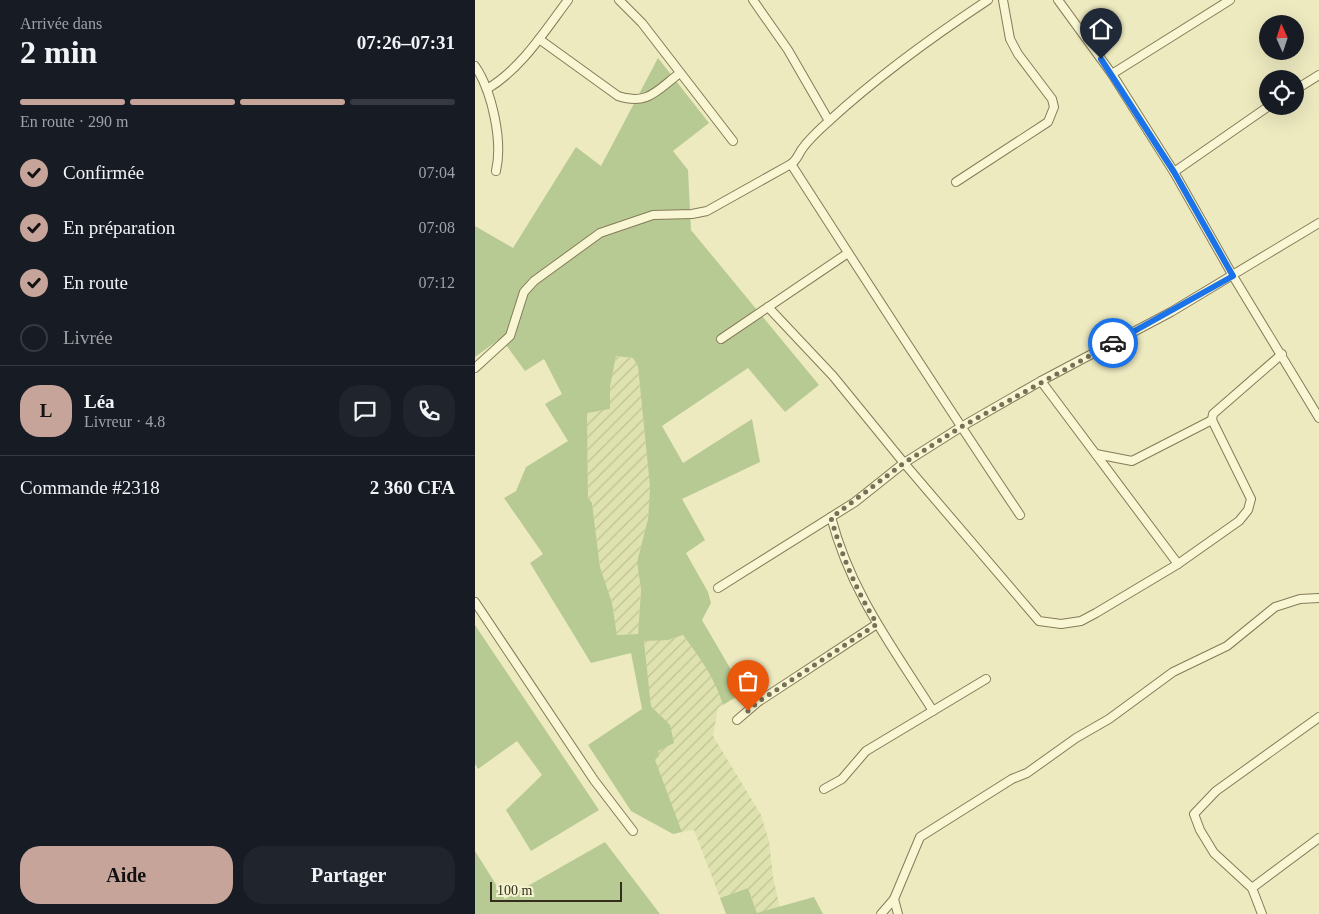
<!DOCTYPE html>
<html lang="fr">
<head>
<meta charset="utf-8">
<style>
	:root { --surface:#171b24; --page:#20242c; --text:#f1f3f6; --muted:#9ea1a6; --line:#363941; --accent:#c7a49a }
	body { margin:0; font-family:"Times New Roman",serif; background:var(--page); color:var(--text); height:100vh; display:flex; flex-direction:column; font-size:19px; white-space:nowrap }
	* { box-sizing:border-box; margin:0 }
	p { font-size:16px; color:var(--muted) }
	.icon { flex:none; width:28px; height:28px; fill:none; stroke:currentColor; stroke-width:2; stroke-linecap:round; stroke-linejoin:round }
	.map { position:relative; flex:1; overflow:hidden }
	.panel { display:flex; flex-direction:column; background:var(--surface); width:475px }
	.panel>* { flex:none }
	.needle { width:32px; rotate:357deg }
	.controls { position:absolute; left:784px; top:15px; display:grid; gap:10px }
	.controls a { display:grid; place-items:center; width:45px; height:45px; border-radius:50%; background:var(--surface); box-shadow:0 5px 20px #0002; font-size:25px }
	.scale { position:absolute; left:15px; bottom:12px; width:132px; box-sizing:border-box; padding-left:5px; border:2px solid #352e1d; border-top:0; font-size:14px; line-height:18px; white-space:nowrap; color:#352e1d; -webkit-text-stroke:4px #f4f3cf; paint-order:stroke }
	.pin { position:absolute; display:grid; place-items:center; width:42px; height:42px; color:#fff; margin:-51px -21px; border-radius:50% 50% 50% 0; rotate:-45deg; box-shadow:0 0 5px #0007 }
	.pin .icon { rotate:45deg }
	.courier { position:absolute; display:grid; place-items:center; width:50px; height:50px; margin:-25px; border:4px solid #1a73e8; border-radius:50%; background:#fff; color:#222; box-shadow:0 1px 6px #0007 }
	.summary em { font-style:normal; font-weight:800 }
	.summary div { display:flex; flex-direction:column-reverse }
	.summary { display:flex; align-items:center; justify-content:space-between; height:85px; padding:0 20px }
	h1 { font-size:32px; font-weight:800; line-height:38px }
	.bar { display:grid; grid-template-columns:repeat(4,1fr); gap:8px 5px; align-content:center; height:60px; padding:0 20px }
	.bar i { height:6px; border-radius:4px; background:var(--line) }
	.bar .on { background:var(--accent) }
	.bar p { grid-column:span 4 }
	.line { display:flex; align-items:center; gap:12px; padding:0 20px; border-top:1px solid var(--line) }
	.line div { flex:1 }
	.round { display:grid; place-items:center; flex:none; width:52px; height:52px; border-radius:20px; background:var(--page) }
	ol { padding:0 20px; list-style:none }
	li { display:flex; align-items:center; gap:15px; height:55px }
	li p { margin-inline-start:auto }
	li .icon { padding:5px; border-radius:50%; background:var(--accent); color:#111; stroke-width:4 }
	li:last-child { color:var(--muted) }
	li i { width:28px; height:28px; border:2px solid var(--line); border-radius:50% }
	.primary-button { display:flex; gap:10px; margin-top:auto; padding:10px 20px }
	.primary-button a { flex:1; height:58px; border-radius:20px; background:var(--accent); color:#111; font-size:20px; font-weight:800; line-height:58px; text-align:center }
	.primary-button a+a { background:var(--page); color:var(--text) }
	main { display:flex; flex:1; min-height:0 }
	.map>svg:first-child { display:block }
	.farmland { fill:url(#farmland-furrows) }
	.grass { fill:#b7ca94; fill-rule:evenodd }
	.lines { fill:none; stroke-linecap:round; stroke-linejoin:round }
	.minor-casing { stroke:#857b58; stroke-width:10 }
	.minor { stroke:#f8f6d3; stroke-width:8 }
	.done { stroke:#757056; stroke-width:5; stroke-dasharray:0 9 }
	.route { stroke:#1a73e8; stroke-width:6 }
</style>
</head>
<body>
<main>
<section class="panel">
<div class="summary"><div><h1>2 min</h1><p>Arrivée dans</p></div><em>07:26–07:31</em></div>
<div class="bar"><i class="on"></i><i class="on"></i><i class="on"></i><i></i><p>En route · 290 m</p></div>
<ol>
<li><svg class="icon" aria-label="check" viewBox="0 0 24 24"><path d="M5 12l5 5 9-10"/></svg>Confirmée<p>07:04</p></li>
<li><svg class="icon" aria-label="check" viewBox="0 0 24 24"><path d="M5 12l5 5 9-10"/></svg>En préparation<p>07:08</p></li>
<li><svg class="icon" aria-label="check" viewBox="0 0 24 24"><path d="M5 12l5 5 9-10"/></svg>En route<p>07:12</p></li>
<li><i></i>Livrée</li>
</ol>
<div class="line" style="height:90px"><b class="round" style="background:var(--accent);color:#111">L</b><div><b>Léa</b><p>Livreur · 4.8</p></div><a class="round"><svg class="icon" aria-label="chat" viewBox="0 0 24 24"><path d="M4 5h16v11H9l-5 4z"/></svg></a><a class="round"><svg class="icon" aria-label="phone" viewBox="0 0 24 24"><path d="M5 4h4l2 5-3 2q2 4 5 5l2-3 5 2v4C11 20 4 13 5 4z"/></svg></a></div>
<div class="line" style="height:65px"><div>Commande #2318</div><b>2 360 CFA</b></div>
<div class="primary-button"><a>Aide</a><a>Partager</a></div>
</section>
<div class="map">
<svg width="844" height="914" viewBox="0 0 844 914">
	<defs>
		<pattern id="farmland-furrows" width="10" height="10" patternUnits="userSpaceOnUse" patternTransform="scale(1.25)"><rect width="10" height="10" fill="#dee2ae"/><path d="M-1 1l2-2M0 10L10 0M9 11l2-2" fill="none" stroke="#bfc295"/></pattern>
	</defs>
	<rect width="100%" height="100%" fill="#edeac0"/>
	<!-- farmland -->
	<g class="farmland">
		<path d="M141,356L158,358L163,367L175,487L173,519L162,562L166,590L163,634L142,635L137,603L125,567L117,503L113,499L112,412L135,409V387Z"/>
		<path d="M208,635L231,665L243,686L248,705L243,708L238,736L286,815L294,841L298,877L305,908L282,913L273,888L245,898L219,830L207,832L179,760L183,751L185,714L176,706L169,640H193Z"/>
	</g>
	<!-- grass -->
	<g class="grass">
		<path d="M183,58L234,123L198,151L213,170L216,230L344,385L310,412L273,368L187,426L208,463L277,419L285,462L207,499L230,540L211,553L233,592L236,603L227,620L269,692L248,705C240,678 225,658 208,635L193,640L169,641L176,706L195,725L199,743L183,751L184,756L180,760L207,832L198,834L156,811L113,745L167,709L156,653L116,663L55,563L68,554L29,498L41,491L51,467L93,441L70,404L87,394L69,359L50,371L26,338L0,357V226L38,248L101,147L126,166ZM141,356L158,358L163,367L175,487L173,519L162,562L166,590L163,634L142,635L137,603L125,567L117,503L113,498L112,413L135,409V387Z"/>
		<path d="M0,625L124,810L56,851L31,810L67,775L42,741L3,769L0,764Z"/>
		<path d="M130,842L185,914H0V851L30,899Z"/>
		<path d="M273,888L282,913L339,897L348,914H251L245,898Z"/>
	</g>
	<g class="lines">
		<!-- minor casing -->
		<g class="minor-casing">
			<g id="minor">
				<path d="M144,0L167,23L258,141"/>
				<path d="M278,0L313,50L354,121"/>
				<path d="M583,0L637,74L699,172L758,276L844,418"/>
				<path d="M64,39L143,96C173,106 182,90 205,73"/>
				<path d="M0,66C17,91 28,141 21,171"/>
				<path d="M637,74L755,0"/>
				<path d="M12,89C46,69 69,32 93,0"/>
				<path d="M820,90L844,75"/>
				<path d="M316,164C392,282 467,399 545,515"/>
				<path d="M699,172L794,106"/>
				<path d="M481,182L573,122L579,107L577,99L543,54L535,39L528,0"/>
				<path d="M293,307L358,376L429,463L564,621L586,624L606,621L621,613L703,564L764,521L773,510L776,499L737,420L738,414L807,354"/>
				<path d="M246,339L373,253"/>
				<path d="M0,368L35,336L49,292L59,281L125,233L178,215L217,214L232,211L316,164C322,160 323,155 327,149C334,139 345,129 354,121C403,76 457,37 513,0"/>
				<path d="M566,381L703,564"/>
				<path d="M621,454L657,461L737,420"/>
				<path d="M356,517C376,593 417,646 458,711"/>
				<path d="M243,588L380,502L429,463L486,427L566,381L696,312L844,223"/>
				<path d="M0,602L119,780L158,831"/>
				<path d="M262,720L283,702L402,624"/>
				<path d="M349,789L367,779L391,751L511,679"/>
				<path d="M777,888L844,838"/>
				<path d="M406,914L419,899"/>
				<path d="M423,914L419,899L445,837L537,779L552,773L601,738L634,719L698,672L752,646L800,607L825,599L844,598"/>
				<path d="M787,914L777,888L739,853L725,830L719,814L741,791L844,717"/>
			</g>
		</g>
		<!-- minor -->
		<use href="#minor" class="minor"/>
	</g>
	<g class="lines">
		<!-- done -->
		<path class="done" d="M273,711L283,702L402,624C381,590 367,556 356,518L429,463L486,427L638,343"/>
		<!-- route -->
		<path class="route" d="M626,59L699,172L758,276L638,343"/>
	</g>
</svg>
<div class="controls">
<a><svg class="needle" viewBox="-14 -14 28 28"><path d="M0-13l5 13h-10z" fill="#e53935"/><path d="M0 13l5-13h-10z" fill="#9ea1a6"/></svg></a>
<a><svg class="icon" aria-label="locate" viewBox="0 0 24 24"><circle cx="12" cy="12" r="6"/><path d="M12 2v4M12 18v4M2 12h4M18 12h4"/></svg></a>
</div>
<div class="scale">100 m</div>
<div class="pin" style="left:273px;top:711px;background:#ea580c"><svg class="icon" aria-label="bag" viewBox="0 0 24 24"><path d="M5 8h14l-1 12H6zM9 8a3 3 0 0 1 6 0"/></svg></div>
<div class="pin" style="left:626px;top:59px;background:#1f2937"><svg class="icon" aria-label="home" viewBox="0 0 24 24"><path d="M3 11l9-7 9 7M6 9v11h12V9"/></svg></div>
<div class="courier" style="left:638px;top:343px"><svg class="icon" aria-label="car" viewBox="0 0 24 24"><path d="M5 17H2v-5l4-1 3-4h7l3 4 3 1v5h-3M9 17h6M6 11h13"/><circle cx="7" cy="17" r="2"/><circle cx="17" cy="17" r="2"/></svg></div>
</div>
</main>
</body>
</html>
